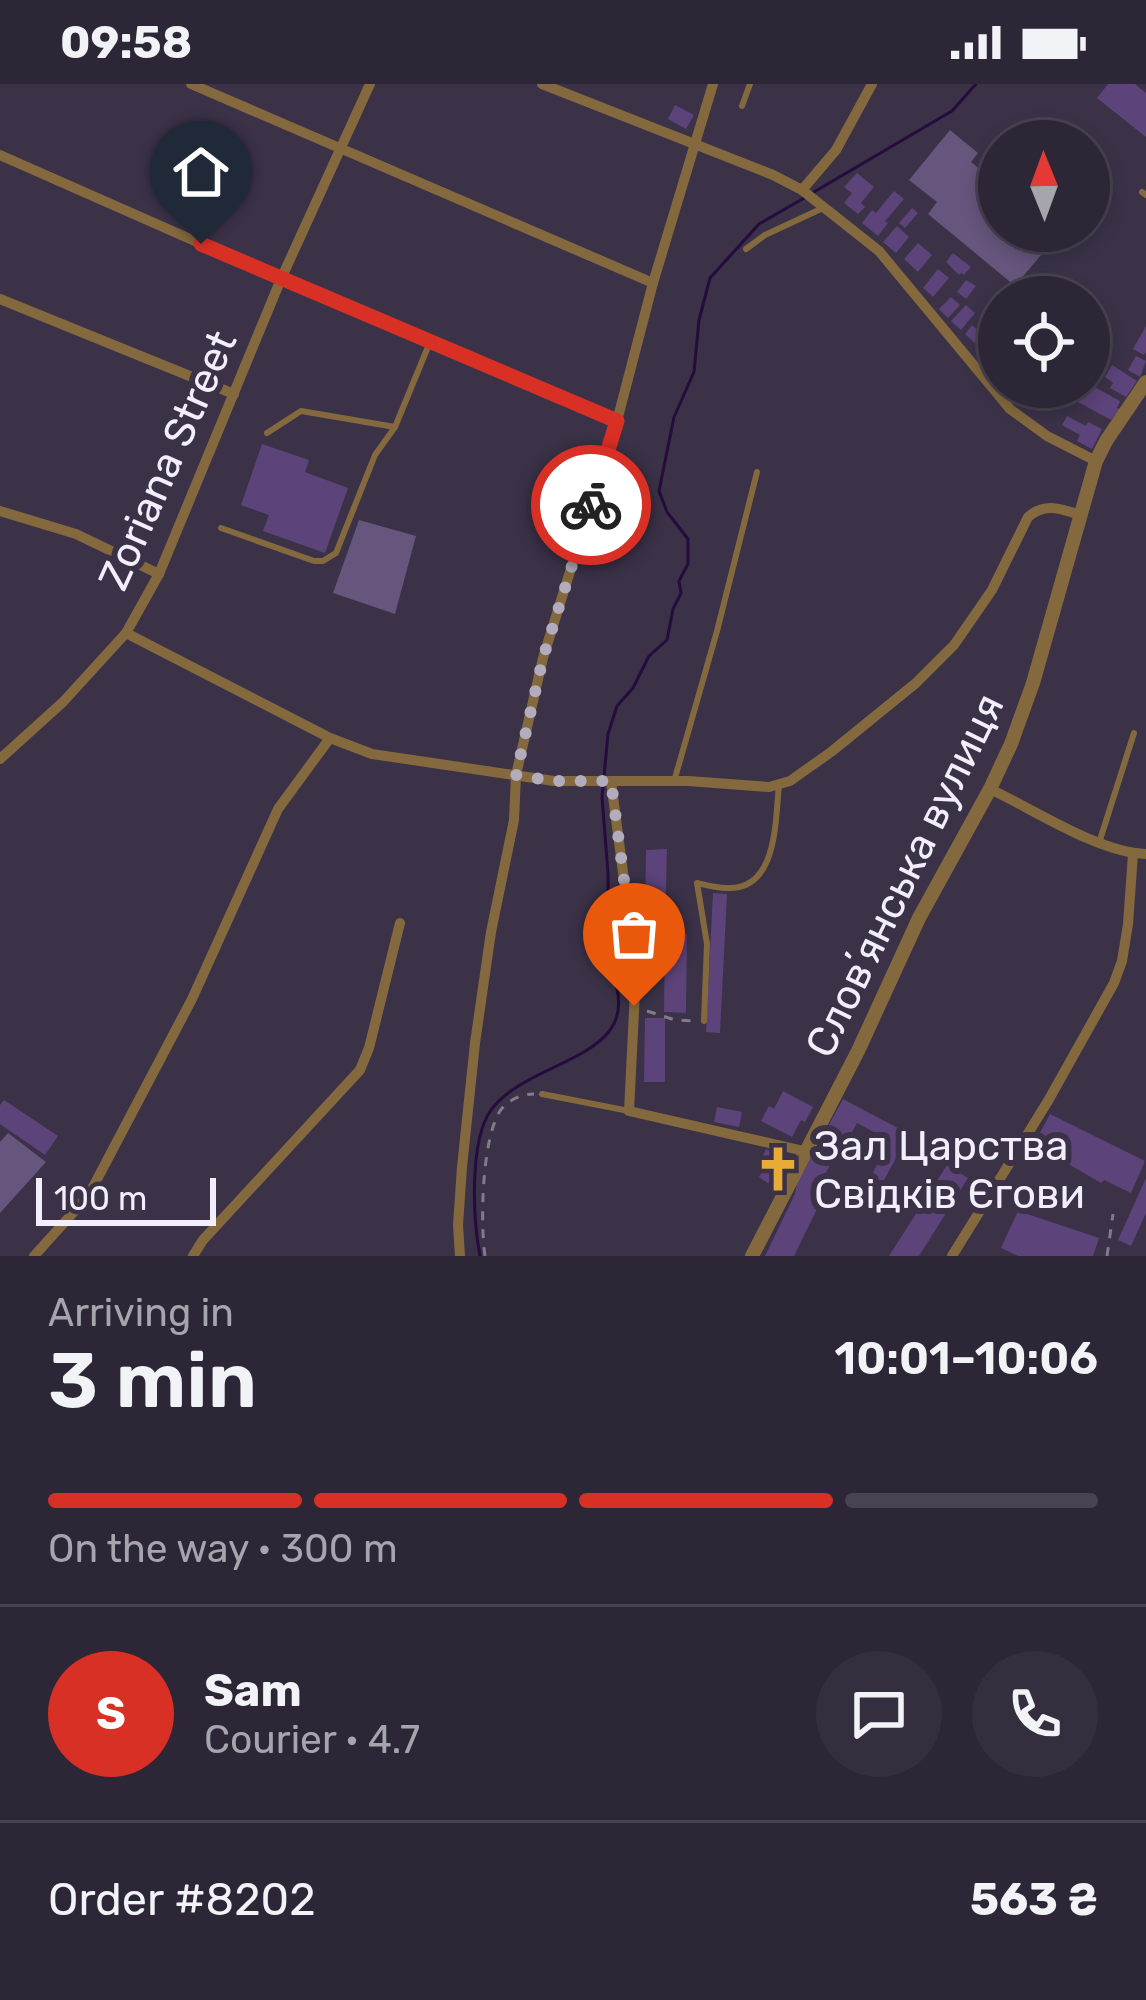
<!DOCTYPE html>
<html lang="en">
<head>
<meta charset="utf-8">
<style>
	:root { --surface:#2c2636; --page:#342e3e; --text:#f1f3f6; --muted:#a6a5ad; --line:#484351; --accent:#d93025 }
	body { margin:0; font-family:Rubik,sans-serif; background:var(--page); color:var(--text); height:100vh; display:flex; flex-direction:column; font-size:45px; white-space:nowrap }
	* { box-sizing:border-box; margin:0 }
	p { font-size:39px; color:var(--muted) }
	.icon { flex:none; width:66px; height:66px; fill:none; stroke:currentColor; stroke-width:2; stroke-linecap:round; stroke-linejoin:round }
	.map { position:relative; height:1172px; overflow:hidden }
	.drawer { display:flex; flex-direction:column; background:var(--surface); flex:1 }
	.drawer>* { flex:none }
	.needle { width:78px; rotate:359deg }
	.fabs { position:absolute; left:978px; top:36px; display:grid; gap:24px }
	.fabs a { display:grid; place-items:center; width:132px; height:132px; border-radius:50%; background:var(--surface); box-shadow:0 6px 18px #0003,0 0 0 3px var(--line); font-size:60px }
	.scale { position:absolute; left:36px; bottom:30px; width:180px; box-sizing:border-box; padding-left:12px; border:6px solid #f3eefc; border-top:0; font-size:33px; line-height:42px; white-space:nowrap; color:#f3eefc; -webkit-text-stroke:9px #3b3248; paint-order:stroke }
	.pin { position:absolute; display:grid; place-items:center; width:102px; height:102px; color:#fff; margin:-123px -51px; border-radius:50% 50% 50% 0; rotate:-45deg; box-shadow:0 0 12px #0007 }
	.pin .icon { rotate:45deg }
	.courier { position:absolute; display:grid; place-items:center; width:120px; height:120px; margin:-60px; border:9px solid #d93025; border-radius:50%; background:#fff; color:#222; box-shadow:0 3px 15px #0007 }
	.head em { font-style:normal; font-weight:600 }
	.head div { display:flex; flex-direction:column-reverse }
	.head { display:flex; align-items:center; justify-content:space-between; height:204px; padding:0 48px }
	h1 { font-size:78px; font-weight:600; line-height:90px }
	.bar { display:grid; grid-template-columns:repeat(4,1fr); gap:18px 12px; align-content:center; height:144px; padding:0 48px }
	.bar i { height:15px; border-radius:9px; background:var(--line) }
	.bar .active { background:var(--accent) }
	.bar p { grid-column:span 4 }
	.line { display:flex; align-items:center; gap:30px; padding:0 48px; border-top:3px solid var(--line) }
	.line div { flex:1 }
	.round { display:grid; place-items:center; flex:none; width:126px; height:126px; border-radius:63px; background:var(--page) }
	.status { display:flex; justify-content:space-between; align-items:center; height:84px; padding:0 60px; background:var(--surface); direction:ltr }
	.status svg { height:33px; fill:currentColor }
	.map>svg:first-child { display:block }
	.green { fill:#66557c }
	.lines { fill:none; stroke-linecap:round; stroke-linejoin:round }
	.stream { stroke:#260b3e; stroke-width:3 }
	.building { fill:#5c437a }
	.path { stroke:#827a8d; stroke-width:3; stroke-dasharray:9 9; stroke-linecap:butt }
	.service { stroke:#84693e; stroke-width:6 }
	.minor { stroke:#84693e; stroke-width:10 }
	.tertiary { stroke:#84693e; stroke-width:14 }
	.done { stroke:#b3acbd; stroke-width:12; stroke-dasharray:0 21.6 }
	.route { stroke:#d93025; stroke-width:15 }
	.labels { text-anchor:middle; stroke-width:12; stroke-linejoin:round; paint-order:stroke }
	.street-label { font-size:42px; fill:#f3eefc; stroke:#3b3248 }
	.poi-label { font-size:42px; fill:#f3eefc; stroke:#3b3248; text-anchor:start }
</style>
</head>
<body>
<div class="status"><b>09:58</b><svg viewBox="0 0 49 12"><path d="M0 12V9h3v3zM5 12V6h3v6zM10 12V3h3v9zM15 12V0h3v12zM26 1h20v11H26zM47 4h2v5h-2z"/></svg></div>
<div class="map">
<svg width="1146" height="1172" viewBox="0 0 1146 1172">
	<rect width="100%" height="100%" fill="#3b3248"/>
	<!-- green -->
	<g class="green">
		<path d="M950,46L978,69L971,78L999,101V147H1061L1015,202L928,130L937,118L909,96Z"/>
		<path d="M359,436L416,452L395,530L333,509Z"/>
		<path d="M8,1049L46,1078L0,1129V1058Z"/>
	</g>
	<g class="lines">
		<!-- stream -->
		<g class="stream">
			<path d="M814,108L952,27L976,0"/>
			<path d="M480,1172C473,1136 469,1057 491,1026C532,971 654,977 609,882L608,789L602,713L608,650L617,622L633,604L649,572L667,556L673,525L681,509L679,497L688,480V455L667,428L659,407L674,333L694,288L699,236L710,194L759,140L806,113"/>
		</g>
	</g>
	<!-- building -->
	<g class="building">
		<path d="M1108,0H1135L1146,9V53L1097,14Z"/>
		<path d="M675,21L694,31L686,45L668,35Z"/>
		<path d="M857,89L874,103L861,119L865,123L858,130L844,119L852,109L844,103Z"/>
		<path d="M894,107L904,115L885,137L888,139L878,152L862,139L872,126L876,129Z"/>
		<path d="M912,124L918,129L905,144L899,139Z"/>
		<path d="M897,142L909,153L896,169L883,158Z"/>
		<path d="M918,159L932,171L918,188L904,175Z"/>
		<path d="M953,169L971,183L964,191L961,189L959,191L946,178Z"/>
		<path d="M938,185L949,194L933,213L923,204Z"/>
		<path d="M966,196L976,202L966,215L957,208Z"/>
		<path d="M951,213L960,221L948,234L939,225Z"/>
		<path d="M966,221L975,229L961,246L951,237Z"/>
		<path d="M972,241L989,257L981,265L965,250Z"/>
		<path d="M1146,242V268L1144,271L1133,265Z"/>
		<path d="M1136,272L1146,277L1140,293L1128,286Z"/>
		<path d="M1112,281L1137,297L1126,313L1110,304L1113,299L1105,293Z"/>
		<path d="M1089,300L1120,317L1117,324L1120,325L1111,336L1078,318Z"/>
		<path d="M1055,303H1069L1058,321L1048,314Z"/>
		<path d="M1067,332L1086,342L1088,338L1102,345L1092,365L1077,357L1080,351L1062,341Z"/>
		<path d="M262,360L309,376L305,388L348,404L325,469L263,447L269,431L241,421Z"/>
		<path d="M667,765L665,843L645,844L646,766Z"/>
		<path d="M713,809L727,810L720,949L706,948Z"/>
		<path d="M665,850H687L686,929L664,928Z"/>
		<path d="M645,934H665V998H644Z"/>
		<path d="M783,1007L813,1023L805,1038L801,1036L792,1053L761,1037L769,1022L774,1025Z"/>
		<path d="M843,1015L909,1050L883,1098L871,1092L890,1057L857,1039L849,1054L863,1061L855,1076L838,1067L815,1108L823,1113L794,1172H765L795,1110L797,1099Z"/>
		<path d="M4,1016L58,1052L45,1071L0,1040V1021Z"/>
		<path d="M717,1023L742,1028L739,1043L714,1038Z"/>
		<path d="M1050,1030L1145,1077L1131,1109L1104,1096L1101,1099L1034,1060Z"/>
		<path d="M766,1065L792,1078L778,1106L759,1093L763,1086L766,1088L769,1083L761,1076Z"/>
		<path d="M947,1081L968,1094L919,1172H889Z"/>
		<path d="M1146,1094V1129L1131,1162L1118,1156Z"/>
		<path d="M1018,1127L1099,1154L1093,1172H1018L1001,1164Z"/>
	</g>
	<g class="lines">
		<!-- path -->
		<g class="path">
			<path d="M647,927L675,936L696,937"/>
			<path d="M485,1172C480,1139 482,1055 500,1027C507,1016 522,1010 534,1010"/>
			<path d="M1107,1172L1113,1130"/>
		</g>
		<!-- service -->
		<g class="service">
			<path d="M742,22L750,0"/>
			<path d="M1142,108L1146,111"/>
			<path d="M746,165L765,151L823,124"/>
			<path d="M267,349L301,327L395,343L430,258"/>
			<path d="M221,444L314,477H323L336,469L375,371L395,343"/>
			<path d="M675,694L717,547L757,388"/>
			<path d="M1099,759L1134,649"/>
			<path d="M704,937L707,860L697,799C706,801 717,804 726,804C778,807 775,737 779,701"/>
			<path d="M542,1010L629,1027"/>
		</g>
		<!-- minor -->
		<g class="minor">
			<path d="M191,0L653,199"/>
			<path d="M542,0L773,91L802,106L879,167L1010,325L1047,352L1096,377"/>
			<path d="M0,71L281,195L617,337"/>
			<path d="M802,106L836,66L872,0"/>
			<path d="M0,215L234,310"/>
			<path d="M0,427L76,450L159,490"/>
			<path d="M126,549L330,654L372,670L554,697H688L769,703L790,697L831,668L916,599L954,561L992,506L1028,433C1045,418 1061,425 1081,431"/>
			<path d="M0,675L63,618L126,549L159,490L281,195L370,0"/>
			<path d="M611,697L636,887L629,1027L804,1067"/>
			<path d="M990,705C1033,725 1099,769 1146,770"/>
			<path d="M34,1172L81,1120L93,1103L192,915L278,725L330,654"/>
			<path d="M193,1172L203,1156L360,986L369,964L400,839"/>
			<path d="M460,1172L458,1141L462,1083L475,959L491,848L514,736L516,691L543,574L617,337L653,199L713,0"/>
			<path d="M952,1172L1048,1017L1114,899L1122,877L1128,840L1133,770"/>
		</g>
		<!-- tertiary -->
		<path class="tertiary" d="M752,1172L858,967L919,834L990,705L1011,660L1033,599L1096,377L1106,357L1146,298"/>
	</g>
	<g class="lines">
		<!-- done -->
		<path class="done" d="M591,421L543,574L516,691L554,697H611L636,887L634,922"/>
		<!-- route -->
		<path class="route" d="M201,160L617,337L591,421"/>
	</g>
	<!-- icons -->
	<defs>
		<g id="church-bare" transform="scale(3.6)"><path d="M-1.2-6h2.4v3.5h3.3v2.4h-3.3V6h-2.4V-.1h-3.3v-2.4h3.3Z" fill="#e9ab38" stroke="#3b3248" stroke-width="2.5" paint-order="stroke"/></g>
	</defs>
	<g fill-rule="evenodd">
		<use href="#church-bare" x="778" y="1085"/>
	</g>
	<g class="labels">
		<!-- street labels -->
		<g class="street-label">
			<text transform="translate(167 376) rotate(-66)" y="15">Zoriana Street</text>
			<text transform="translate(904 791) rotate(-64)" y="15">Словʼянська вулиця</text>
		</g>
		<!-- poi labels -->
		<g class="poi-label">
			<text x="814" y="1076">Зал Царства<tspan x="814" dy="48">Свідків Єгови</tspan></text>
		</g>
	</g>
</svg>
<div class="fabs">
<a><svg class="needle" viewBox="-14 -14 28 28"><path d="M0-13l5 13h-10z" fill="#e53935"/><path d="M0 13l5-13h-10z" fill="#a6a5ad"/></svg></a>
<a><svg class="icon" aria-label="locate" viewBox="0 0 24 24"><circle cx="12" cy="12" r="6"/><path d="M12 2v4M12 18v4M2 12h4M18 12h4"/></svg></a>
</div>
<div class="scale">100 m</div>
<div class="pin" style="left:634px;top:922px;background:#ea580c"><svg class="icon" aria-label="bag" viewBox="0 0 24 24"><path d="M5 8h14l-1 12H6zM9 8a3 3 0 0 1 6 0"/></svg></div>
<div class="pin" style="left:201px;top:160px;background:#1f2937"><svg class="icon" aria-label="home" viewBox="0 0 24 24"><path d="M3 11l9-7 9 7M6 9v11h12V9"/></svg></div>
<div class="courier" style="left:591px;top:421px"><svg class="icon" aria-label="bike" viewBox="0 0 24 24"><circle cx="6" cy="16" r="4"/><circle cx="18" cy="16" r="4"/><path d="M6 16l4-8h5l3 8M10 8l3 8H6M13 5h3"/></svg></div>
</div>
<section class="drawer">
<div class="head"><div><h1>3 min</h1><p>Arriving in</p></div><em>10:01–10:06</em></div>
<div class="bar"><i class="active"></i><i class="active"></i><i class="active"></i><i></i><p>On the way · 300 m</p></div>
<div class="line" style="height:216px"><b class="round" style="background:var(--accent);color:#fff">S</b><div><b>Sam</b><p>Courier · 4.7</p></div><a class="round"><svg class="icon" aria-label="chat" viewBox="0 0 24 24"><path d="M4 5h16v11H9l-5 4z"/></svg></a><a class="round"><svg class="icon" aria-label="phone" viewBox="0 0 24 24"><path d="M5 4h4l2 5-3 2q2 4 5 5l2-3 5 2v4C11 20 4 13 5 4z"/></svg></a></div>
<div class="line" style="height:156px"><div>Order #8202</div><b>563 ₴</b></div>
</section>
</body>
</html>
